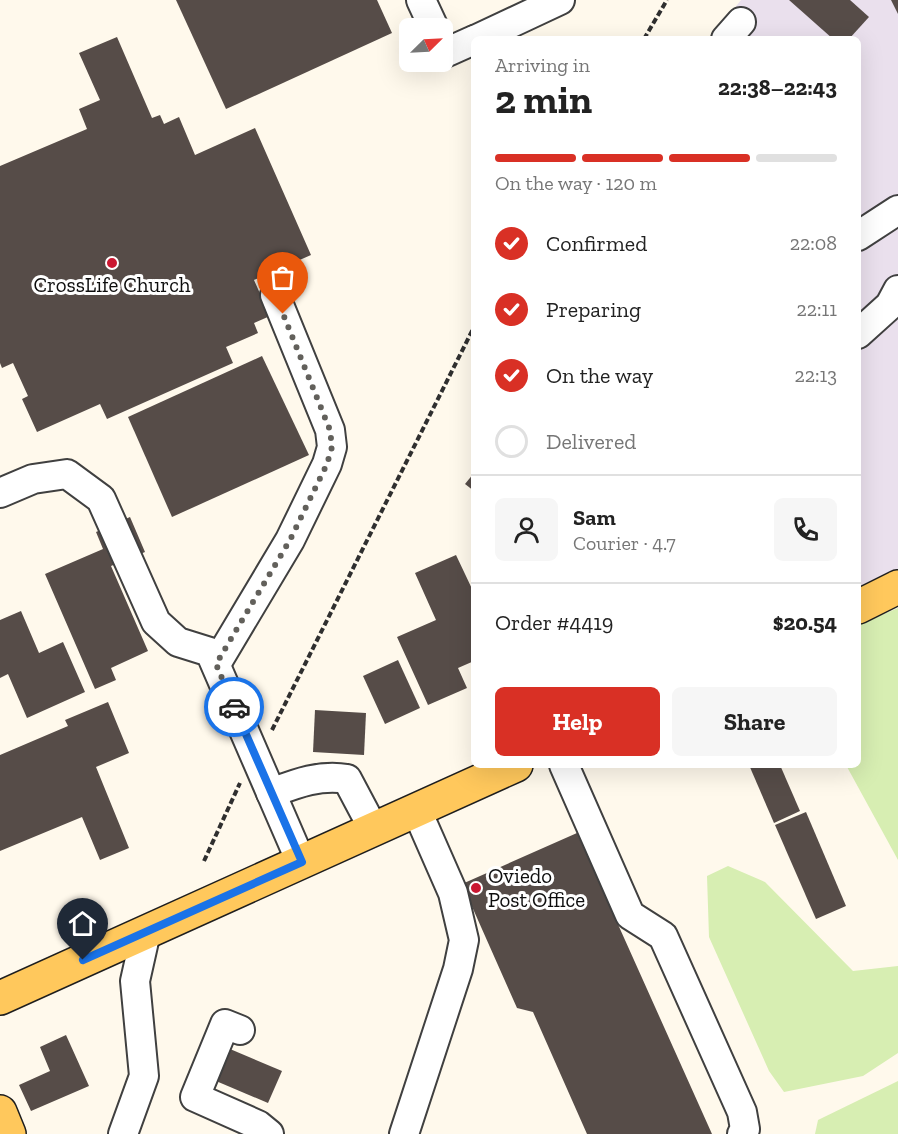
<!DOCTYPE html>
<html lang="en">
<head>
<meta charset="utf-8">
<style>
	:root { --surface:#fff; --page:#f6f6f6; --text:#222; --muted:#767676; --line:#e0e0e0; --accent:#d93025 }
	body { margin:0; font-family:"Zilla Slab",serif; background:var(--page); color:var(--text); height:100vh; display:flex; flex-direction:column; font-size:22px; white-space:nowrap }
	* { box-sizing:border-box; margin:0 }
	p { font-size:20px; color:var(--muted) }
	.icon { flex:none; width:33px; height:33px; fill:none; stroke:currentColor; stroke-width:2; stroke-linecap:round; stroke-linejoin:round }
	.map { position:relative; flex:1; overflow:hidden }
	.side { position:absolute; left:471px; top:36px; width:390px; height:732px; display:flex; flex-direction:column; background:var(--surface); border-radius:9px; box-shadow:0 6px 24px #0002 }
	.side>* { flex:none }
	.needle { width:39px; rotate:66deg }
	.fabs { position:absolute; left:399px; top:18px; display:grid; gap:12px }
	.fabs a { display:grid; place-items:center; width:54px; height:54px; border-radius:9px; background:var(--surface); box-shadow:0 6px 24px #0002; font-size:30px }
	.pin { position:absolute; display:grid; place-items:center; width:51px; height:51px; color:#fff; margin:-62px -26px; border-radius:50% 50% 50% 0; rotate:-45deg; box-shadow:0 0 6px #0007 }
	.pin .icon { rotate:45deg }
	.courier { position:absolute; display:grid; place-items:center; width:60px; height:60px; margin:-30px; border:4px solid #1a73e8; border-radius:50%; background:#fff; color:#222; box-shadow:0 2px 8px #0007 }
	.summary em { font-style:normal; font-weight:700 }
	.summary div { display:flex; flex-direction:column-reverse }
	.summary { display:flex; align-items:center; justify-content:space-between; height:102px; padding:0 24px }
	h1 { font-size:39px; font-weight:700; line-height:45px }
	.bar { display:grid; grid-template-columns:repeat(4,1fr); gap:9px 6px; align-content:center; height:72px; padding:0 24px }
	.bar i { height:8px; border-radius:4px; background:var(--line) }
	.bar .current { background:var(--accent) }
	.bar p { grid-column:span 4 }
	.line { display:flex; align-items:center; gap:15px; padding:0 24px; border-top:2px solid var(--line) }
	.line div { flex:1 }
	.round { display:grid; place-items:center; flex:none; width:63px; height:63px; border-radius:9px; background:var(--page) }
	ol { padding:0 24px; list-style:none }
	li { display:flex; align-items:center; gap:18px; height:66px }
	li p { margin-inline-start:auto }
	li .icon { padding:6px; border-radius:50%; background:var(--accent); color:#fff; stroke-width:4 }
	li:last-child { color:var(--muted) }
	li i { width:33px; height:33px; border:3px solid var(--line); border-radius:50% }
	.button { display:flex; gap:12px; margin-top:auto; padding:12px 24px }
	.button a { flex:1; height:69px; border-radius:9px; background:var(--accent); color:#fff; font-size:24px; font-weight:700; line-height:69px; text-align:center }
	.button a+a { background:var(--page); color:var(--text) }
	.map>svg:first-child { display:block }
	.industrial { fill:#eae0ed }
	.green { fill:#d7eeb2 }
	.building { fill:#564c48 }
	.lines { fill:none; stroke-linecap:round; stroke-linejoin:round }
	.minor-casing { stroke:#404040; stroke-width:32 }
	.major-casing { stroke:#1e1e1e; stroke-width:36 }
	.path { stroke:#2f2f2f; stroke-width:4; stroke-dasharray:6 3; stroke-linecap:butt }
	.minor { stroke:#fff; stroke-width:28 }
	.major { stroke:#ffc85c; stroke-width:33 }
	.done { stroke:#62605b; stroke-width:6; stroke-dasharray:0 10.8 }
	.route { stroke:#1a73e8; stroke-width:8 }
	.poi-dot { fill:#ca1731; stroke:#fff; stroke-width:2 }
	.labels { text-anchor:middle; stroke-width:6; stroke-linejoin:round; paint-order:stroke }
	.poi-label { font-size:21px; fill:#0d0d0d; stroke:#fff }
</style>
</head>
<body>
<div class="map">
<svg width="898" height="1134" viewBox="0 0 898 1134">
	<rect width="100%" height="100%" fill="#fff9ec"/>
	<!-- industrial -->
	<g class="industrial">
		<path d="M741,0H898V197L858,222V39H710Z"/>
		<path d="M898,224V575L858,594V249Z"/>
	</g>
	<!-- green -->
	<g class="green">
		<path d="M898,608V860L846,765H858V625Z"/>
		<path d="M728,866L765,882L853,971L898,966V1053L863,1076L784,1092L769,1071L709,937L707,876Z"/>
		<path d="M898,1081V1134H815L818,1120Z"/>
	</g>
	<!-- building -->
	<g class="building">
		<path d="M176,0H377L392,33L226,109Z"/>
		<path d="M789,0H850L869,17L849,39H833Z"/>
		<path d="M891,0H898V14Z"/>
		<path d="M117,37L152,118L160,115L164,124L179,117L195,155L255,128L311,255L254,280L270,316L254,323L258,333L226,347L233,363L107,419L100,404L37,432L22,399L28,396L13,363L2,368L0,363V166L87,129L79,109L100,100L79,53Z"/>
		<path d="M262,356L309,455L172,517L128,417Z"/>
		<path d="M474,473V491L465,484Z"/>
		<path d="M130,517L145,552L111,566L148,651L111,668L116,680L95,689L45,574L103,549L96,532Z"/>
		<path d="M456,555L474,593V661L458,668L467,688L428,705L397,637L436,620L415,573Z"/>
		<path d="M21,611L39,653L63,642L85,692L27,718L8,674L0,678V620Z"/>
		<path d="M398,660L420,708L385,724L363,676Z"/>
		<path d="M108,702L129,753L96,767L129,848L100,860L82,817L0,851V755L68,726L65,720Z"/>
		<path d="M315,710L366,713L364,755L313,752Z"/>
		<path d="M749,765H780L800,811L774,823Z"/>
		<path d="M806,812L846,906L816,919L775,825Z"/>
		<path d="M577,833L712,1134H587L533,1012L517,1008L462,884Z"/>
		<path d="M66,1035L89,1086L31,1111L19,1085L50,1071L40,1047Z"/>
		<path d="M230,1049L282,1071L268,1103L216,1081Z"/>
	</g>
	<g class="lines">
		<!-- minor casing -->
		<g class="minor-casing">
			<g id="minor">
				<path d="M421,0L434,28"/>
				<path d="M477,39L560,0"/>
				<path d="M726,39L741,22"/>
				<path d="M442,48L445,53L474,40"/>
				<path d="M858,236L898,210"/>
				<path d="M858,334L890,305L898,290"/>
				<path d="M0,493L33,479L67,474L101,499L156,622L178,642L210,652L301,862"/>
				<path d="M216,664L290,540L327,464L332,447L330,430L275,295"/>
				<path d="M564,765L630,915L663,936L742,1112L745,1129L742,1134"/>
				<path d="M271,793C295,784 320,774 347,779L374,830"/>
				<path d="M240,1030L225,1024L195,1097L258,1125L269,1134"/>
				<path d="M123,1134L144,1076L135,981L146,932"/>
				<path d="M404,1134L458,969L464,940L453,893L417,811"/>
			</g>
		</g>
		<!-- major casing -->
		<g class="major-casing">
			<g id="major">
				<path d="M858,607L898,587"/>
				<path d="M0,998L516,765"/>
				<path d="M0,1112L9,1134"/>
			</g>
		</g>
		<!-- path -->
		<g class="path">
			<path d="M644,39L667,0"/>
			<path d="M272,730L474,327"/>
			<path d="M204,861L240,783"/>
		</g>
		<!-- minor -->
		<use href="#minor" class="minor"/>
		<!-- major -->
		<use href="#major" class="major"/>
	</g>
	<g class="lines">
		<!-- done -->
		<path class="done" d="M234,707L216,664L290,540L327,464L332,447L330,430L283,314"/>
		<!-- route -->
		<path class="route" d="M83,960L302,862L234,707"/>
	</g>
	<!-- markers -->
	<g class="poi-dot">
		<circle cx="112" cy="263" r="6"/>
		<circle cx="476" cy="888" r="6"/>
	</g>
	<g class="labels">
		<!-- poi labels -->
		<g class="poi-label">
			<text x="112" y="292">CrossLife Church</text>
			<text x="488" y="883" text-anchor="start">Oviedo<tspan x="488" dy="24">Post Office</tspan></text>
		</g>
	</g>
</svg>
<div class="fabs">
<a><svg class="needle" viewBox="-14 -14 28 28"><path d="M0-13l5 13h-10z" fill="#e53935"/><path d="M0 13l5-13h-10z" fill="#767676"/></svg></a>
</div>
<div class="pin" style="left:283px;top:314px;background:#ea580c"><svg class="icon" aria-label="bag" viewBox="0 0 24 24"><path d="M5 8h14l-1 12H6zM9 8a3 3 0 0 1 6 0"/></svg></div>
<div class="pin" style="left:83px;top:960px;background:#1f2937"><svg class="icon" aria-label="home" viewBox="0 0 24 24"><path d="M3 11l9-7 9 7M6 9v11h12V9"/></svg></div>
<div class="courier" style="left:234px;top:707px"><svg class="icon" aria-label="car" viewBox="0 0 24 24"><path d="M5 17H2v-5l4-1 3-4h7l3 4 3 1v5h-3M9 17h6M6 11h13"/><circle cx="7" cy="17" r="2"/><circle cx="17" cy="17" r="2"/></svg></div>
<section class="side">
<div class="summary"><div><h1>2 min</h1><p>Arriving in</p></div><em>22:38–22:43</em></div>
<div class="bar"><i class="current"></i><i class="current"></i><i class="current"></i><i></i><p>On the way · 120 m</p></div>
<ol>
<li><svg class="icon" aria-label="check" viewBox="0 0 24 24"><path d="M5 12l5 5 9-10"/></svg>Confirmed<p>22:08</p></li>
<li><svg class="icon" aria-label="check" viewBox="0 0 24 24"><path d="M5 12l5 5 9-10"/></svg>Preparing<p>22:11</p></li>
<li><svg class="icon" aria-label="check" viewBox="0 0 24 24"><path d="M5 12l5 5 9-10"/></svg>On the way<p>22:13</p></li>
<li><i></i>Delivered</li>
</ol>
<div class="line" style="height:108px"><a class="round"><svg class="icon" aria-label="person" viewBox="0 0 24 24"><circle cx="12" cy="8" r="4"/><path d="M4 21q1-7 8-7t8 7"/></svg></a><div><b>Sam</b><p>Courier · 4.7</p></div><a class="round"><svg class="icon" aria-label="phone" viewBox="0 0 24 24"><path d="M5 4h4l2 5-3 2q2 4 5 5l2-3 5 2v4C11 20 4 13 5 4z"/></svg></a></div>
<div class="line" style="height:78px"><div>Order #4419</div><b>$20.54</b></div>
<div class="button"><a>Help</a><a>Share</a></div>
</section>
</div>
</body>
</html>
